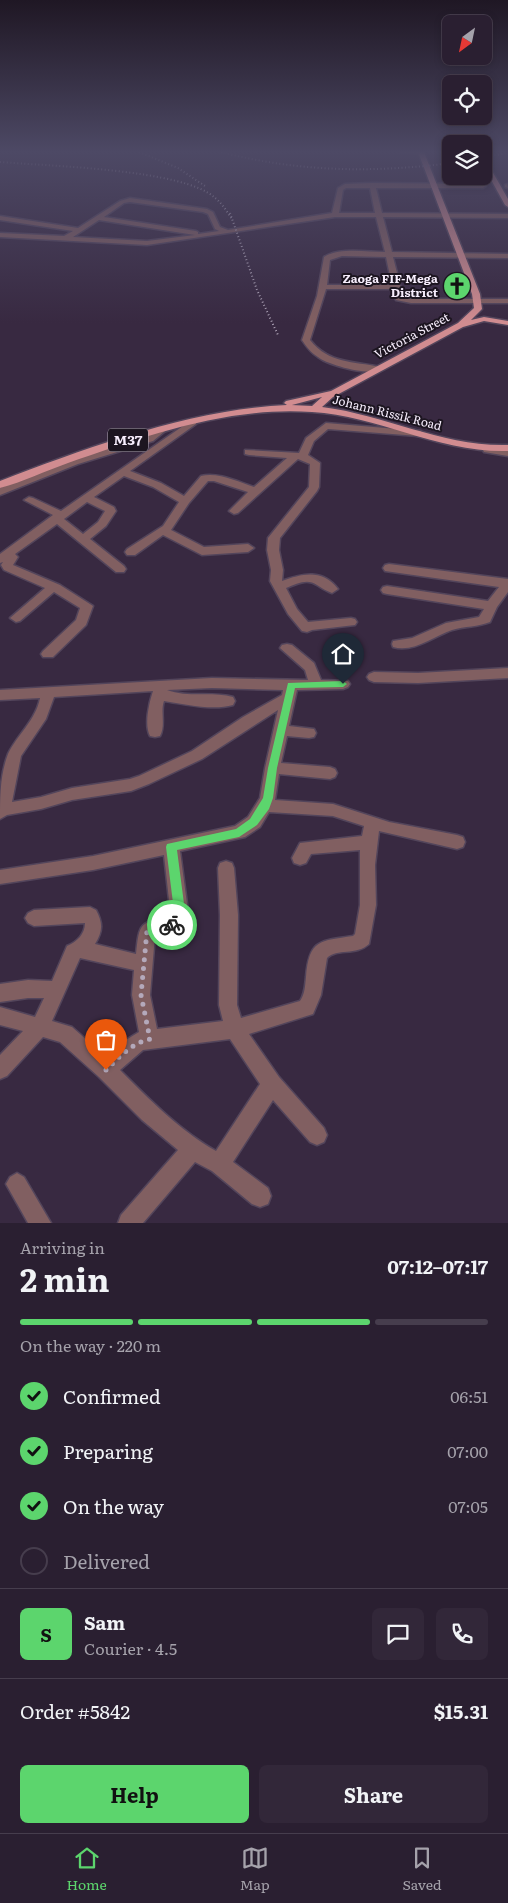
<!DOCTYPE html>
<html lang="en">
<head>
<meta charset="utf-8">
<style>
	:root { --surface:#2a1f31; --page:#322739; --text:#f1f3f6; --muted:#a5a2ab; --line:#463d4d; --accent:#5cd56d }
	body { margin:0; font-family:Literata,serif; background:var(--page); color:var(--text); height:100vh; display:flex; flex-direction:column; font-size:19px; white-space:nowrap }
	* { box-sizing:border-box; margin:0 }
	p { font-size:16px; color:var(--muted) }
	.icon { flex:none; width:28px; height:28px; fill:none; stroke:currentColor; stroke-width:2; stroke-linecap:round; stroke-linejoin:round }
	.map { position:relative; height:1223px; overflow:hidden }
	.side { display:flex; flex-direction:column; background:var(--surface); flex:1 }
	.side>* { flex:none }
	.needle { width:32px; rotate:213deg }
	.buttons { position:absolute; left:442px; top:15px; display:grid; gap:10px }
	.buttons a { display:grid; place-items:center; width:50px; height:50px; border-radius:8px; background:var(--surface); box-shadow:0 2px 8px #0003,0 0 0 1px var(--line); font-size:25px }
	.pin { position:absolute; display:grid; place-items:center; width:42px; height:42px; color:#fff; margin:-51px -21px; border-radius:50% 50% 50% 0; rotate:-45deg; box-shadow:0 0 5px #0007 }
	.pin .icon { rotate:45deg }
	.courier { position:absolute; display:grid; place-items:center; width:50px; height:50px; margin:-25px; border:4px solid #5cd56d; border-radius:50%; background:#fff; color:#222; box-shadow:0 1px 6px #0007 }
	.overview em { font-style:normal; font-weight:700 }
	.overview div { display:flex; flex-direction:column-reverse }
	.overview { display:flex; align-items:center; justify-content:space-between; height:85px; padding:0 20px }
	h1 { font-size:32px; font-weight:700; line-height:38px }
	.bar { display:grid; grid-template-columns:repeat(4,1fr); gap:8px 5px; align-content:center; height:60px; padding:0 20px }
	.bar i { height:6px; border-radius:4px; background:var(--line) }
	.bar .active { background:var(--accent) }
	.bar p { grid-column:span 4 }
	.line { display:flex; align-items:center; gap:12px; padding:0 20px; border-top:1px solid var(--line) }
	.line div { flex:1 }
	.round { display:grid; place-items:center; flex:none; width:52px; height:52px; border-radius:8px; background:var(--page) }
	ol { padding:0 20px; list-style:none }
	li { display:flex; align-items:center; gap:15px; height:55px }
	li p { margin-inline-start:auto }
	li .icon { padding:5px; border-radius:50%; background:var(--accent); color:#111; stroke-width:4 }
	li:last-child { color:var(--muted) }
	li i { width:28px; height:28px; border:2px solid var(--line); border-radius:50% }
	.action { display:flex; gap:10px; margin-top:auto; padding:10px 20px }
	.action a { flex:1; height:58px; border-radius:8px; background:var(--accent); color:#111; font-size:20px; font-weight:700; line-height:58px; text-align:center }
	.action a+a { background:var(--page); color:var(--text) }
	.menu { display:flex; justify-content:space-around; align-items:center; height:70px; border-top:1px solid var(--line); background:var(--surface); font-size:14px; color:var(--muted) }
	.menu a { display:grid; justify-items:center; gap:2px }
	.menu .active { color:var(--accent) }
	.map>svg:first-child { display:block }
	.lines { fill:none; stroke-linecap:round; stroke-linejoin:round }
	.minor-casing { stroke:#53455b; stroke-width:3 }
	.tertiary-casing { stroke:#53455b; stroke-width:3 }
	.primary-casing { stroke:#53455b; stroke-width:3 }
	.minor { fill:#815f61; fill-rule:evenodd }
	.tertiary { fill:#815f61; fill-rule:evenodd }
	.primary { fill:#d18c90; fill-rule:evenodd }
	.rail { stroke:#aea3b6; stroke-width:2; stroke-dasharray:1 2.5; stroke-linecap:butt }
	.route { fill:#5cd56d }
	.done { stroke:#b4a9bb; stroke-width:5; stroke-dasharray:0 9 }
	.labels { text-anchor:middle; stroke-width:4; stroke-linejoin:round; paint-order:stroke }
	.far-poi-label { font-size:12px; font-weight:bold; fill:#f7eefd; stroke:#1c1520; text-anchor:end }
	.far-street-label { font-size:12px; fill:#f7eefd; stroke:#1c1520 }
	.shield { fill:#1c1520; stroke:#b5adbb; stroke-width:1 }
	.shield-label { font-size:14px; font-weight:bold; fill:#f7eefd }
</style>
</head>
<body>
<div class="map">
<svg width="508" height="1223" viewBox="0 0 508 1223">
	<rect width="100%" height="100%" fill="#382941"/>
	<g class="lines">
		<!-- minor casing -->
		<g class="minor-casing">
			<g id="minor">
				<path d="M399,152H424L421,154Z"/>
				<path d="M372,183L483,184L486,186L483,188H376L382,213L508,214V218L383,217L392,252L508,254V258L393,257L403,297L411,299H508V303H411L396,300L393,289H326L310,340C329,364 353,361 380,367L381,369C371,377 328,365 318,357C311,353 306,346 302,340L317,296L324,257C339,247 367,252 385,252L376,217H335L147,245L0,237V233L64,236L73,231L0,220V216L78,228L120,201L130,198L207,209L213,212L220,227L228,230L332,213L338,188L345,184ZM346,188H370L375,213H339L343,190ZM130,202L203,212L208,214L215,229L219,231L198,234V232L196,231L104,217L124,203ZM99,220L195,235L147,241L73,237ZM342,256L386,257L392,285H327L330,260Z"/>
				<path d="M507,184L508,188L505,187V185Z"/>
				<path d="M193,419L196,420V424L130,471L161,483L184,496L201,476C219,472 238,482 254,487L287,458L249,455L245,454V450L299,453L306,438L326,423L421,431V435L418,436L328,429L314,441L308,455L320,463L319,487L317,491L280,538L279,550L283,570L282,581C303,573 323,569 338,589L332,593C326,591 322,588 317,585C307,578 297,584 286,588L297,609L308,622L351,618L355,619L357,622L355,625L312,630L307,632L302,631L288,614L270,581L271,570L267,550L268,538L309,487L310,464L298,459L238,513L234,514L229,511L248,492L214,481H208L189,503L171,530L204,547L248,544L254,548L248,552L202,555L163,535L135,555H127L125,552L127,549L163,526L179,502L153,487L124,476L94,497L114,507L116,511L106,526L90,539L124,566L126,569L124,572H116L57,524L15,554L18,557L13,565L60,585L93,606L86,625L53,657H43L41,654L43,651L76,620L80,608L54,592L20,621L16,622L10,618L45,588L4,570L1,565L3,562L0,563V554L53,515L24,500L29,497L33,498L61,511ZM87,502L105,511L98,522L83,534L64,519Z"/>
				<path d="M160,428L165,431L153,441L78,464L0,495V488L70,460L145,437Z"/>
				<path d="M389,564L508,579V592L497,607L490,622C478,627 465,626 452,630C434,636 414,653 393,647L392,644L393,641L412,638L446,623L479,617L484,609L387,594L383,593L381,590L383,587L387,586L488,601L499,587L385,571L383,568L385,565Z"/>
				<path d="M287,644L292,645L314,663L321,680L348,681L350,684L348,687L343,689L297,690L289,726L314,729L316,733L314,737L309,738L287,736L281,763L330,767L335,769L337,773L335,777L330,779L279,774L275,800L333,804L389,822L457,835L463,837L465,842L463,847L457,849L379,831L375,865L376,905L369,944C356,956 337,948 327,958L321,995L313,1014L249,1034L279,1077L324,1128L327,1135L324,1142L317,1145L310,1142L273,1100L233,1162L268,1188L271,1196L268,1204L260,1207L252,1204L212,1171L195,1162L143,1223H118L121,1215L178,1150L142,1120L99,1077L60,1042L43,1037L7,1076L0,1079V1055L23,1031L0,1025V1007L35,1017L44,998H28L0,1002V984L28,980L52,981L67,946C77,942 85,934 85,923L34,926L28,923L25,918L28,913L34,910L90,907L96,910C103,923 103,931 95,944L136,954C139,923 140,921 171,918L164,855L93,870L0,884V870L93,856L235,826L248,817L260,798L265,768L278,710L202,759L149,784L131,791L72,800L41,809L7,815L0,819C0,797 0,775 8,754C17,735 36,720 40,698L0,700V690L212,678L308,680L305,670L280,648L282,645ZM212,688L283,690L282,695L243,717L192,751L139,776L130,779L72,788L41,797L12,802L21,756L46,719L54,697L153,691C149,703 144,725 150,736L155,737L160,736C166,725 160,712 164,701C185,704 212,711 233,705L235,701L233,697C213,691 187,698 167,690ZM269,812L333,816L364,826L362,836L300,843L292,858L294,863L300,865L306,863L311,854L360,850V905L355,934L353,936C320,941 309,939 306,977C305,986 305,994 300,1001L241,1018L237,1005L238,915L234,868L232,863L226,861L220,863L218,868L220,915L219,1005L223,1021L157,1029L150,995L155,935L182,930L189,919L180,851L245,837L260,827ZM80,958L134,970L132,995L139,1032L116,1046L106,1057L72,1027L52,1021ZM230,1039L260,1084L216,1151C179,1130 149,1099 120,1070L143,1050Z"/>
				<path d="M508,668V678L418,683L374,682L369,680L367,677L369,674L374,672L418,673Z"/>
				<path d="M17,1173L24,1177L51,1223H28L6,1184L10,1177Z"/>
			</g>
		</g>
		<!-- tertiary casing -->
		<g class="tertiary-casing">
			<path id="tertiary" d="M488,447L508,450V456L484,452L483,450Z"/>
		</g>
		<!-- primary casing -->
		<g class="primary-casing">
			<g id="primary">
				<path d="M418,152H424L480,294L482,309L471,320L484,317L508,321V325L484,321L463,327L333,397L322,407C386,415 443,447 508,445V451C439,453 379,416 312,412C229,406 145,436 68,463C45,471 23,482 0,488V481C88,447 192,409 287,405L284,403L286,401L331,391L458,323L474,308L472,294ZM322,397L312,406L291,405H292Z"/>
				<path d="M484,160L487,162L508,199V207L505,205L484,167Z"/>
			</g>
		</g>
		<!-- minor -->
		<use href="#minor" class="minor"/>
		<!-- tertiary -->
		<use href="#tertiary" class="tertiary"/>
		<!-- primary -->
		<use href="#primary" class="primary"/>
		<!-- rail -->
		<g class="rail">
			<path d="M139,152L178,168L205,186"/>
			<path d="M221,152C298,172 373,173 451,163"/>
			<path d="M484,157L508,153"/>
			<path d="M0,162C46,166 185,169 215,198C222,203 227,212 232,219"/>
			<path d="M230,213L257,290L278,335"/>
		</g>
	</g>
	<!-- sky -->
	<linearGradient id="sky" x2="0" y2="1"><stop stop-color="#1f1724"/><stop offset="0.47" stop-color="#4d4965"/><stop offset="1" stop-color="#4d4965" stop-opacity="0"/></linearGradient>
	<rect width="508" height="323" fill="url(#sky)"/>
	<!-- route -->
	<path class="route" d="M343,681L347,684L343,687L295,688L277,768L273,798L269,809L257,825L239,837L177,850L186,919L183,926L172,930L169,929L167,925L169,922L175,919L166,847L167,844L236,829L250,819L263,798L268,768L288,683Z"/>
	<g class="lines">
		<!-- done -->
		<path class="done" d="M106,1070C119,1057 132,1043 150,1039L141,995L147,931L152,927L172,925"/>
	</g>
	<!-- icons -->
	<defs>
		<g id="church-disc" transform="scale(1.4375)"><circle r="9.5" fill="#5cd56d" stroke="#1c1520"/><path d="M-1.2-6h2.4v3.5h3.3v2.4h-3.3V6h-2.4V-.1h-3.3v-2.4h3.3Z" fill="#111"/></g>
	</defs>
	<g fill-rule="evenodd">
		<use href="#church-disc" x="457" y="286"/>
	</g>
	<g class="labels">
		<!-- far-poi labels -->
		<g class="far-poi-label">
			<text x="438" y="283">Zaoga FIF-Mega<tspan x="438" dy="14">District</tspan></text>
		</g>
		<!-- far-street labels -->
		<g class="far-street-label">
			<text transform="translate(412 336) rotate(-28)" y="4">Victoria Street</text>
			<text transform="translate(387 413) rotate(14)" y="4">Johann Rissik Road</text>
		</g>
		<!-- shield labels -->
		<rect class="shield" x="108" y="428.5" width="40" height="23" rx="4"/>
		<g class="shield-label">
			<text x="128" y="445">M37</text>
		</g>
	</g>
</svg>
<div class="buttons">
<a><svg class="needle" viewBox="-14 -14 28 28"><path d="M0-13l5 13h-10z" fill="#e53935"/><path d="M0 13l5-13h-10z" fill="#a5a2ab"/></svg></a>
<a><svg class="icon" aria-label="locate" viewBox="0 0 24 24"><circle cx="12" cy="12" r="6"/><path d="M12 2v4M12 18v4M2 12h4M18 12h4"/></svg></a>
<a><svg class="icon" aria-label="layers" viewBox="0 0 24 24"><path d="M12 4l9 5-9 5-9-5zM3 14l9 5 9-5"/></svg></a>
</div>
<div class="pin" style="left:106px;top:1070px;background:#ea580c"><svg class="icon" aria-label="bag" viewBox="0 0 24 24"><path d="M5 8h14l-1 12H6zM9 8a3 3 0 0 1 6 0"/></svg></div>
<div class="pin" style="left:343px;top:684px;background:#1f2937"><svg class="icon" aria-label="home" viewBox="0 0 24 24"><path d="M3 11l9-7 9 7M6 9v11h12V9"/></svg></div>
<div class="courier" style="left:172px;top:925px"><svg class="icon" aria-label="bike" viewBox="0 0 24 24"><circle cx="6" cy="16" r="4"/><circle cx="18" cy="16" r="4"/><path d="M6 16l4-8h5l3 8M10 8l3 8H6M13 5h3"/></svg></div>
</div>
<section class="side">
<div class="overview"><div><h1>2 min</h1><p>Arriving in</p></div><em>07:12–07:17</em></div>
<div class="bar"><i class="active"></i><i class="active"></i><i class="active"></i><i></i><p>On the way · 220 m</p></div>
<ol>
<li><svg class="icon" aria-label="check" viewBox="0 0 24 24"><path d="M5 12l5 5 9-10"/></svg>Confirmed<p>06:51</p></li>
<li><svg class="icon" aria-label="check" viewBox="0 0 24 24"><path d="M5 12l5 5 9-10"/></svg>Preparing<p>07:00</p></li>
<li><svg class="icon" aria-label="check" viewBox="0 0 24 24"><path d="M5 12l5 5 9-10"/></svg>On the way<p>07:05</p></li>
<li><i></i>Delivered</li>
</ol>
<div class="line" style="height:90px"><b class="round" style="background:var(--accent);color:#111">S</b><div><b>Sam</b><p>Courier · 4.5</p></div><a class="round"><svg class="icon" aria-label="chat" viewBox="0 0 24 24"><path d="M4 5h16v11H9l-5 4z"/></svg></a><a class="round"><svg class="icon" aria-label="phone" viewBox="0 0 24 24"><path d="M5 4h4l2 5-3 2q2 4 5 5l2-3 5 2v4C11 20 4 13 5 4z"/></svg></a></div>
<div class="line" style="height:65px"><div>Order #5842</div><b>$15.31</b></div>
<div class="action"><a>Help</a><a>Share</a></div>
</section>
<nav class="menu">
<a class="active"><svg class="icon" aria-label="home" viewBox="0 0 24 24"><path d="M3 11l9-7 9 7M6 9v11h12V9"/></svg>Home</a>
<a><svg class="icon" aria-label="map" viewBox="0 0 24 24"><path d="M3 6l6-2 6 2 6-2v14l-6 2-6-2-6 2zM9 4v14M15 6v14"/></svg>Map</a>
<a><svg class="icon" aria-label="saved" viewBox="0 0 24 24"><path d="M7 4h10v16l-5-4-5 4z"/></svg>Saved</a>
</nav>
</body>
</html>
